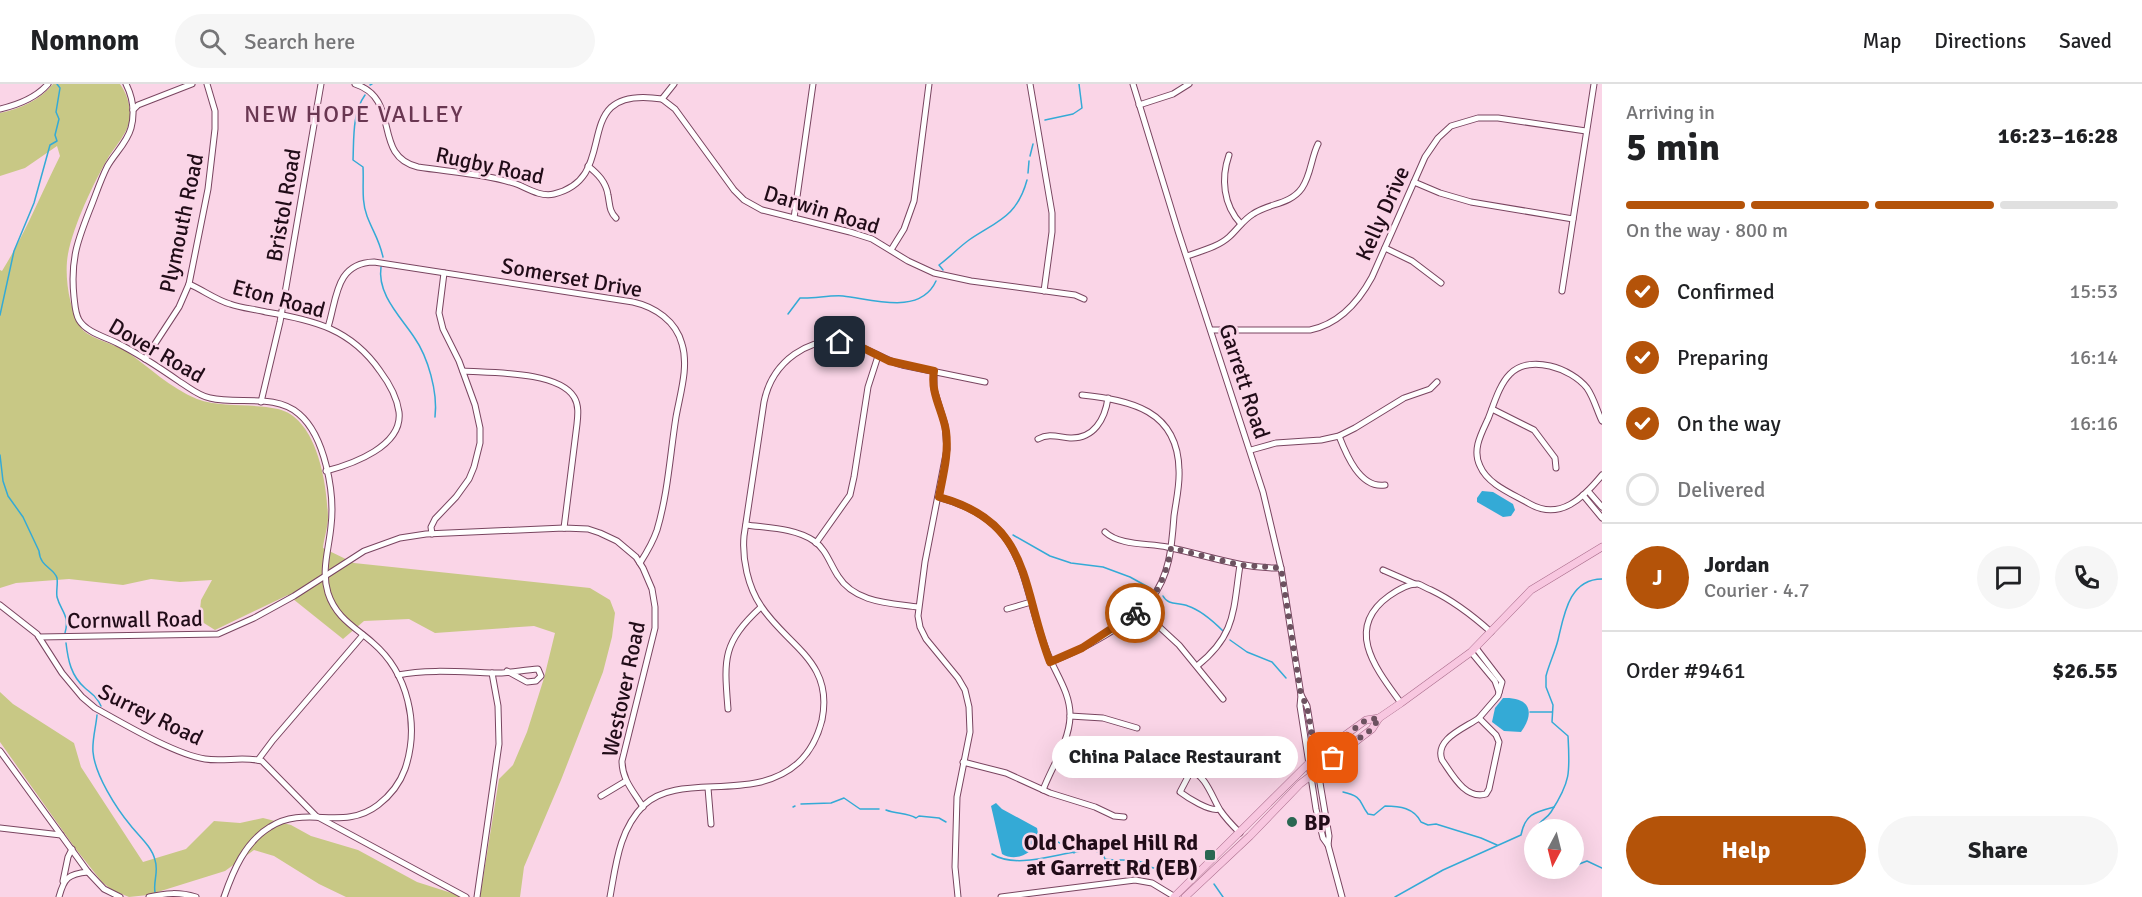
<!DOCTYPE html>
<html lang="en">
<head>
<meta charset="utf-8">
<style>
	:root { --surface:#fff; --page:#f6f6f6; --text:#202124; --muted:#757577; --line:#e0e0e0; --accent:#b45309 }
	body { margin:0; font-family:Signika,sans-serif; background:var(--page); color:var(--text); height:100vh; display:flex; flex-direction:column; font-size:22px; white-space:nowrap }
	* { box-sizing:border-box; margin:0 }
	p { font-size:20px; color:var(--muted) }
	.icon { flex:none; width:33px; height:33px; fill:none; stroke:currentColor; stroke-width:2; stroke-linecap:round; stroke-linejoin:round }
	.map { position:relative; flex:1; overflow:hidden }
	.side { display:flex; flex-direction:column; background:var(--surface); width:540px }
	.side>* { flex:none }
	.needle { width:39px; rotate:187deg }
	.fabs { position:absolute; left:1524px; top:735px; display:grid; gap:12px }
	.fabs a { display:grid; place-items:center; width:60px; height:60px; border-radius:50%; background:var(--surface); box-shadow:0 6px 24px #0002; font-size:30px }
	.pin { position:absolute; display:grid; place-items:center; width:51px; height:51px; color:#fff; margin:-26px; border-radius:12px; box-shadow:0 3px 9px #0006 }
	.courier { position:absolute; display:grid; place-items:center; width:60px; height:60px; margin:-30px; border:4px solid #b45309; border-radius:50%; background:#fff; color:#222; box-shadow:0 2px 8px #0007 }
	.bubble { position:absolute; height:42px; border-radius:21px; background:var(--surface); box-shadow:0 6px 24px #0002; font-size:20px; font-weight:700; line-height:42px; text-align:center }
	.overview em { font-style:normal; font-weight:700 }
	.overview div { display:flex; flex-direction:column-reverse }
	.overview { display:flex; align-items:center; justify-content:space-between; height:102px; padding:0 24px }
	h1 { font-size:39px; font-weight:700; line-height:45px }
	.bar { display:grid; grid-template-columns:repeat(4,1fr); gap:9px 6px; align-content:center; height:72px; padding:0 24px }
	.bar i { height:8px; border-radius:4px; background:var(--line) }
	.bar .current { background:var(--accent) }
	.bar p { grid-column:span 4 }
	.line { display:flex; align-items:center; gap:15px; padding:0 24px; border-top:2px solid var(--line) }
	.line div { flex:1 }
	.round { display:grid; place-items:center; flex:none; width:63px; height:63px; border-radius:32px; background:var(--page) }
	ol { padding:0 24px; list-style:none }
	li { display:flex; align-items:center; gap:18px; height:66px }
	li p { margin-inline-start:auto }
	li .icon { padding:6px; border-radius:50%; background:var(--accent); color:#fff; stroke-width:4 }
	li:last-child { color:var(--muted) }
	li i { width:33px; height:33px; border:3px solid var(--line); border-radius:50% }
	.action { display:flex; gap:12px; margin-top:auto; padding:12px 24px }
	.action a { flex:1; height:69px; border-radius:36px; background:var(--accent); color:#fff; font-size:24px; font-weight:700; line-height:69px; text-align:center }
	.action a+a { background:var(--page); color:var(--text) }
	header { display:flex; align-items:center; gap:36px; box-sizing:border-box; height:84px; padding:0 30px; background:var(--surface); border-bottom:2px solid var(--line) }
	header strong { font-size:28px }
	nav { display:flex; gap:33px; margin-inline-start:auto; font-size:21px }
	.search { width:420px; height:54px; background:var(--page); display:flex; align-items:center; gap:15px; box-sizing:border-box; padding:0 21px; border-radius:33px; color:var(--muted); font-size:22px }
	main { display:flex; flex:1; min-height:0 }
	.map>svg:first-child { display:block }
	.green { fill:#c8c885 }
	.water { fill:#34aad6 }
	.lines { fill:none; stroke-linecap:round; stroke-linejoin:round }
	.stream { stroke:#34aad6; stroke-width:1.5 }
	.minor-casing { stroke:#794560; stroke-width:7 }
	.major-casing { stroke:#aa6d8c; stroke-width:8 }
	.minor { stroke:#fff; stroke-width:5 }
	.major { stroke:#f8c7e0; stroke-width:7 }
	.done { stroke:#6d5260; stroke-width:6; stroke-dasharray:0 10.8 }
	.route { stroke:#b45309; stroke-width:8 }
	.poi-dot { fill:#2a6752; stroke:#fad5e7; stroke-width:2 }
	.labels { text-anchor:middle; stroke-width:5; stroke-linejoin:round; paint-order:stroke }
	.street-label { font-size:22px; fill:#210c18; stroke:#fad5e7 }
	.poi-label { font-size:22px; font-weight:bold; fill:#210c18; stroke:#fad5e7; text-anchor:start }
	.neighbourhood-label { font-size:24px; letter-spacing:1.5px; fill:#6a3752; stroke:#fad5e7 }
</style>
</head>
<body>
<header>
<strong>Nomnom</strong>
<div class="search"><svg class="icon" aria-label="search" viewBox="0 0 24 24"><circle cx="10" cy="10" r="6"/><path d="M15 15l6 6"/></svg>Search here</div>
<nav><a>Map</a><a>Directions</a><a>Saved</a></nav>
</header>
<main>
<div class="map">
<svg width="1602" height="813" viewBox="0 0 1602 813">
	<rect width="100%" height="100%" fill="#fad5e7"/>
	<!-- green -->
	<g class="green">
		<path d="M53,0H120C126,8 130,20 130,30C131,46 116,61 108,74C93,100 74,140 68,170C64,191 69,227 82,245C89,254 114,260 126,267C149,283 170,304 197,315C222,324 252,319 278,325C317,334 327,399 328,433C328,443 324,454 323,464L354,479L590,504L610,516L615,529L612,553L603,588L561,696L524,783L520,813H480L499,695L513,681L527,648L544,594L555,549L534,542L435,549L409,535L364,537L343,555L288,511L215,546L199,536L201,516L212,496L180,498L151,495L123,501L69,495L16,499L0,504V186L2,187C25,150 41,110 60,72L57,62L25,84L0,92V29C20,25 40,16 53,0Z"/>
		<path d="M0,608L13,620L74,659L81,683L143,778L186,765L214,737L240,739L263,734L291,741L311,752L358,766L417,798L464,813H346L319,800L274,772L254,766L225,787L148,811L129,813L112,806L102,798L75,764L0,658Z"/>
	</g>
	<!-- water -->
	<g class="water">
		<path d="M1482,407L1493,408L1513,420L1515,426L1511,432L1503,433L1477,418V414Z"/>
		<path d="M1503,614C1529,613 1536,627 1521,648L1504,647L1492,638L1495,624Z"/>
		<path d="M996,719L1002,725L1037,744L1039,755C1033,770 1016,778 1002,770L991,722Z"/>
	</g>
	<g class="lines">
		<!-- stream -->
		<g class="stream">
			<path d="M370,1L372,0"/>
			<path d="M365,11C352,29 354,55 353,76L363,83C364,99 361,117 367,132C373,148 379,155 383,173"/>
			<path d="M1045,36L1073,30L1082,24L1079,0"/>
			<path d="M1030,72L1033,60"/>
			<path d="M1028,89L1029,77"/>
			<path d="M381,183C377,210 400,232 414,253C428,273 438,308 435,333"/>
			<path d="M943,186L939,181C950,173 958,164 969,156C997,137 1017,133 1027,96"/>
			<path d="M788,230L800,214C814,215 828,211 843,212C872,215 920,232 936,197"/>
			<path d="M0,231L14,167L34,119L50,61L57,57L55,51L59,35L56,28L60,4L57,0"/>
			<path d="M0,371L3,397L8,412L23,433L39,467C40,483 54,484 57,494C58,500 56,507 57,513C61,528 70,531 65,549"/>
			<path d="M1013,451L1050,472L1071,479L1103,483L1130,493L1150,504"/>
			<path d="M1163,512C1168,522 1179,518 1188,522C1200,526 1214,538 1223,547"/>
			<path d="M1230,556L1247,568L1272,578L1286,594"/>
			<path d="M66,559C68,576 71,592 85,604C92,610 97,613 101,622"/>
			<path d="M1530,628H1552"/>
			<path d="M97,631C96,643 92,655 93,668C95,691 116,724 131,742C139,752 152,763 155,776C159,788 153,797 155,808"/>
			<path d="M1343,708C1364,713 1358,717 1368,730L1374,731L1385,722C1400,722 1414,724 1421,738L1428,741L1436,740L1481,754L1497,761"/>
			<path d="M801,720L831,719L844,714L860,725H879"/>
			<path d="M793,723L795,722"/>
			<path d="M886,726C896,730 908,729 916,734L919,732L939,734L946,738"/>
			<path d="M1536,746C1539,736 1546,736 1551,728C1571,697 1570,688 1568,652L1552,638L1553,621L1546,603V592C1549,580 1555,568 1558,556C1564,531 1569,495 1602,495"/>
			<path d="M1039,755C1053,753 1063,760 1074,769"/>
			<path d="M992,770C1019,787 1064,766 1093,766L1103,770L1105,775C1124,778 1136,772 1153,784L1173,781L1181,782L1194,777"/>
			<path d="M1574,782L1587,777L1602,784"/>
			<path d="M1550,784L1561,787L1569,784"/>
			<path d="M1214,800L1223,813"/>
			<path d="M1395,813L1443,786L1521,751C1525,730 1535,728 1554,723"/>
		</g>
		<!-- minor casing -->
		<g class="minor-casing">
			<g id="minor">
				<path d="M126,0C133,14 135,29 131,44C127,59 114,70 107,83C101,95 97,107 92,120C78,155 70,175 74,213C75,221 75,229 79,236C86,248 105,253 117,259C139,270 160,284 180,298C190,304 199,312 210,314C238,321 275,309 299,330C325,352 335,409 331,442C329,465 321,486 328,509C336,534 355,543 373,559C408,589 420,641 405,685C400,699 391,711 378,721C343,748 306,720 270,743C245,758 233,787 224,813"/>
				<path d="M355,0C402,15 371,72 418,83C450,88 489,90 519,101C530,106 542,113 554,110C625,93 564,0 662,15L674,0"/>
				<path d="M1030,0L1052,129V148L1044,207"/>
				<path d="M1133,0L1178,147L1263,408L1281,484L1301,611L1300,622L1316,725L1323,754L1328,761L1342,813"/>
				<path d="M662,15L675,25L734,106L744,116L762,126L850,148L872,155L908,177L934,189L971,197L1075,211L1084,215"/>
				<path d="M1139,21L1173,10L1189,0"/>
				<path d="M0,25C17,21 36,14 48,0"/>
				<path d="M133,26L138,21L192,0"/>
				<path d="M1229,71C1221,94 1223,121 1241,140"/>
				<path d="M588,82C598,90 606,98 608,111C610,121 609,127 616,134"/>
				<path d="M1414,98L1440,109L1471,118L1573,135"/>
				<path d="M794,134L813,0"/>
				<path d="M1385,164L1412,177L1441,199"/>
				<path d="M891,166L904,145L914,117L929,0"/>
				<path d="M1187,172C1201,167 1218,163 1229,153C1238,145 1243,136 1253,130C1269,119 1290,121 1302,104C1311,91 1311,74 1318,60"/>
				<path d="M189,200C203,206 216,216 230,220C241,224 254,225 266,228C314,236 351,245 380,287C389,299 397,313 399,328C403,362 353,380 326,387"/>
				<path d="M1562,207L1594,0"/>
				<path d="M328,243C337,215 335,179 374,178L633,218C655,223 676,237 682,260C689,283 680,310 676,333C670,371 668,409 657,446C653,458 647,468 640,479"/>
				<path d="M1211,246H1310C1339,240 1359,217 1372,193L1425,73L1438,54L1451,42L1478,34H1498L1586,47"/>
				<path d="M145,275L179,223L189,200L208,105L215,45V27L207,0"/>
				<path d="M463,287C491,289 558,287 574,313C579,321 578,331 577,340L564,444"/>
				<path d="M934,287V305L945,341L947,365L925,478L918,532L920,543L926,555L958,594L965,606L969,623L970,648L957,713L955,783L958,813"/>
				<path d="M261,318L280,238L321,0"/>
				<path d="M1492,325L1534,346L1555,374L1556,384"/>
				<path d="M1602,337C1597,327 1594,314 1587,304C1571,284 1530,270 1510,290C1499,301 1494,320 1488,335C1481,350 1472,366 1480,382C1488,401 1513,410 1530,420C1560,437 1583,414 1602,391"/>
				<path d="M1339,352C1346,370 1360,405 1385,401"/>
				<path d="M1038,355C1049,349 1058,353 1070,354C1094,355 1105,335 1108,314"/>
				<path d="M1251,366L1276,359L1321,356L1339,352L1355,344L1404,314L1430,305L1437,298"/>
				<path d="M1588,407L1602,423"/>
				<path d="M1583,411L1602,434"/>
				<path d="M938,413C1030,438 1018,495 1047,568C1055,589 1071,609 1070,633C1069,658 1052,682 1043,706"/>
				<path d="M746,441C768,444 795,444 814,457C826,465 830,480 838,492C855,519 890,519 918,523"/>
				<path d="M1105,448C1120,462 1149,459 1167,463C1206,471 1242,485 1281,484"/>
				<path d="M432,450L431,443L435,435L456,413L469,395L474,383L480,359V344L475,321L459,277L443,245L439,229L444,189"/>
				<path d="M816,459L850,411L854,393L868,303L878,272"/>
				<path d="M1383,486L1415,500"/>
				<path d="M0,521L37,550L62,589L82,613L95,624C124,640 174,670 205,675C224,678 243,672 262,677L316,732L466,813"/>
				<path d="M1007,525L1031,518"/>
				<path d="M1141,526L1179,561L1223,615"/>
				<path d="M39,553L218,550L254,534L294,512L364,467L400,454L426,450L564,444L588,445L600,449L617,457L636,473L643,484L652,505L655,523V544L622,677C622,696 634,708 643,723"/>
				<path d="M1476,564L1502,598L1498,612L1479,634"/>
				<path d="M1471,568L1495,597L1499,608"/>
				<path d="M1050,578C1080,567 1131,540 1151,515C1170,492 1172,460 1174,432C1176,417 1180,401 1179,386C1178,326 1130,316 1082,311"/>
				<path d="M1197,582C1236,551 1233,527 1240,481"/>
				<path d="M398,591C427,585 461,588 491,589C506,590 522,586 538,585L541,592L536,597L527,598L507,587"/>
				<path d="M1301,611L1307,622L1329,752L1328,761"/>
				<path d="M1401,619C1377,586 1343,545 1389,512C1396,507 1408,499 1418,500C1422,501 1427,505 1431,506C1454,517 1472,531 1491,548"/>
				<path d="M728,625C724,575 722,559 761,523"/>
				<path d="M1070,632L1103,634L1137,644"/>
				<path d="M1479,634L1496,651L1499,658L1489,705L1486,710C1465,716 1452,690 1442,676C1434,655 1465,644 1479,634Z"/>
				<path d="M0,667L88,788L104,805L120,813"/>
				<path d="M258,676L273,656L363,551"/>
				<path d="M963,678L1006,689L1050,709L1095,723L1114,732L1124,733"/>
				<path d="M708,704L711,740"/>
				<path d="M601,712L626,697"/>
				<path d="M1219,725C1210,728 1188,714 1180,708L1191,687C1205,690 1213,715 1220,726C1226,735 1233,742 1240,749"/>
				<path d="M0,744L61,751"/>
				<path d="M63,797L68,773L72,765"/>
				<path d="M59,813C64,794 68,790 88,788"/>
				<path d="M149,813C166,809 179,808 196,813"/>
				<path d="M477,813L499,660L498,622L492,589"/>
				<path d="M610,813C616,780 619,746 644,721C680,687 753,720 798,679C810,668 818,652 822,636C834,577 787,562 761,522C748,503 742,475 744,452L764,318C772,278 809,250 850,259C868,264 884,276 902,281L985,298"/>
				<path d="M1001,813L1135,796L1152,799L1175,813"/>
			</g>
		</g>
		<!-- major casing -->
		<g class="major-casing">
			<g id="major">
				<path d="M1174,813L1315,673L1366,636L1379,634L1401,619L1471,568L1531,506L1602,463"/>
				<path d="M1185,813L1250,752L1300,700L1372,645L1379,634"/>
			</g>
		</g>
		<!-- minor -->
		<use href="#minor" class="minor"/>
		<!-- major -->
		<use href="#major" class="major"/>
	</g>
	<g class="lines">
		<!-- done -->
		<path class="done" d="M1135,529C1157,515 1167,489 1171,464L1240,481L1281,484L1301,611L1307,622L1316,674L1366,636L1379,634L1372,645L1333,674"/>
		<!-- route -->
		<path class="route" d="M840,258L857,261L889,277L934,287C930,309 943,327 946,347C949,370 943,391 939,413C1032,438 1021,503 1050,578L1082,564L1135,529"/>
	</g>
	<!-- markers -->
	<g class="poi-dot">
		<circle cx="1292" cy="738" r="6"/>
		<rect x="1204" y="765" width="12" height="12" rx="3"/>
	</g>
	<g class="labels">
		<!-- street labels -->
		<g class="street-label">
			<text transform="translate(490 81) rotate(12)" y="8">Rugby Road</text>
			<text transform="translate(283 121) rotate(-80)" y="8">Bristol Road</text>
			<text transform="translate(822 125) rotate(17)" y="8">Darwin Road</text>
			<text transform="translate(1382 129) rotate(-66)" y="8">Kelly Drive</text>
			<text transform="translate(181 139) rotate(-78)" y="8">Plymouth Road</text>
			<text transform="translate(572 193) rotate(10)" y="8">Somerset Drive</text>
			<text transform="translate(279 214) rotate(15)" y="8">Eton Road</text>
			<text transform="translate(157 266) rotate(30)" y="8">Dover Road</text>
			<text transform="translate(1245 297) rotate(72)" y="8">Garrett Road</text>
			<text transform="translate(135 535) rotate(-1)" y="8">Cornwall Road</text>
			<text transform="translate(623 605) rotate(-78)" y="8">Westover Road</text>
			<text transform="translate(151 630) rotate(26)" y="8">Surrey Road</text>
		</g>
		<!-- poi labels -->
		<g class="poi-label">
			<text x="1304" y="746">BP</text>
			<text x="1198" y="766" text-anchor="end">Old Chapel Hill Rd<tspan x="1198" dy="25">at Garrett Rd (EB)</tspan></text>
		</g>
		<!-- neighbourhood labels -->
		<g class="neighbourhood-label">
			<text x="354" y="38">NEW HOPE VALLEY</text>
		</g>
	</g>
</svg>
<div class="fabs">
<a><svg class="needle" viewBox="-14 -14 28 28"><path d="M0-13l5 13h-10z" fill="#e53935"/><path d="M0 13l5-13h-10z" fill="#757577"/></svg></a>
</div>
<div class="pin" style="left:1333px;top:674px;background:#ea580c"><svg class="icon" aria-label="bag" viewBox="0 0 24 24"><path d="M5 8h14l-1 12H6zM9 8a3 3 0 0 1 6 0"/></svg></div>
<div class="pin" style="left:840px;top:258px;background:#1f2937"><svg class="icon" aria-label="home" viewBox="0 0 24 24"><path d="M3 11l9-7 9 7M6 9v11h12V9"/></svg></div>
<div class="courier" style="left:1135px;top:529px"><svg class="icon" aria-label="bike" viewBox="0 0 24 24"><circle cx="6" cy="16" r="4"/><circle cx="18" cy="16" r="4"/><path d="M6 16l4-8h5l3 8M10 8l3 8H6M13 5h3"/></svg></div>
<div class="bubble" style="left:1052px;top:652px;width:246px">China Palace Restaurant</div>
</div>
<section class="side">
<div class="overview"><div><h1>5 min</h1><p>Arriving in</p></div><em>16:23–16:28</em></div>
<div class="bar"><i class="current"></i><i class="current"></i><i class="current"></i><i></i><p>On the way · 800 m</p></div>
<ol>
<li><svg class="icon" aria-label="check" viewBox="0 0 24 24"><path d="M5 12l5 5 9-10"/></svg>Confirmed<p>15:53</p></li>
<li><svg class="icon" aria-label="check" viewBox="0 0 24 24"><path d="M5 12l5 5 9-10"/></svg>Preparing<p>16:14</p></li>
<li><svg class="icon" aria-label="check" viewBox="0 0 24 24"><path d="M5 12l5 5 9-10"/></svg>On the way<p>16:16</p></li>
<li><i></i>Delivered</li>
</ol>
<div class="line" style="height:108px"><b class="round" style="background:var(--accent);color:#fff">J</b><div><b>Jordan</b><p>Courier · 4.7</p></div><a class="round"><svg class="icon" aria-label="chat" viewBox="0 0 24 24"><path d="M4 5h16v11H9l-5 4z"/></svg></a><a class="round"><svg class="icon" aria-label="phone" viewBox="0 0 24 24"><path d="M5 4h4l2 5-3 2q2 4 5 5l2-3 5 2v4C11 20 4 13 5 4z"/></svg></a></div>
<div class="line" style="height:78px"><div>Order #9461</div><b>$26.55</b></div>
<div class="action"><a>Help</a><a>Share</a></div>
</section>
</main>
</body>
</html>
